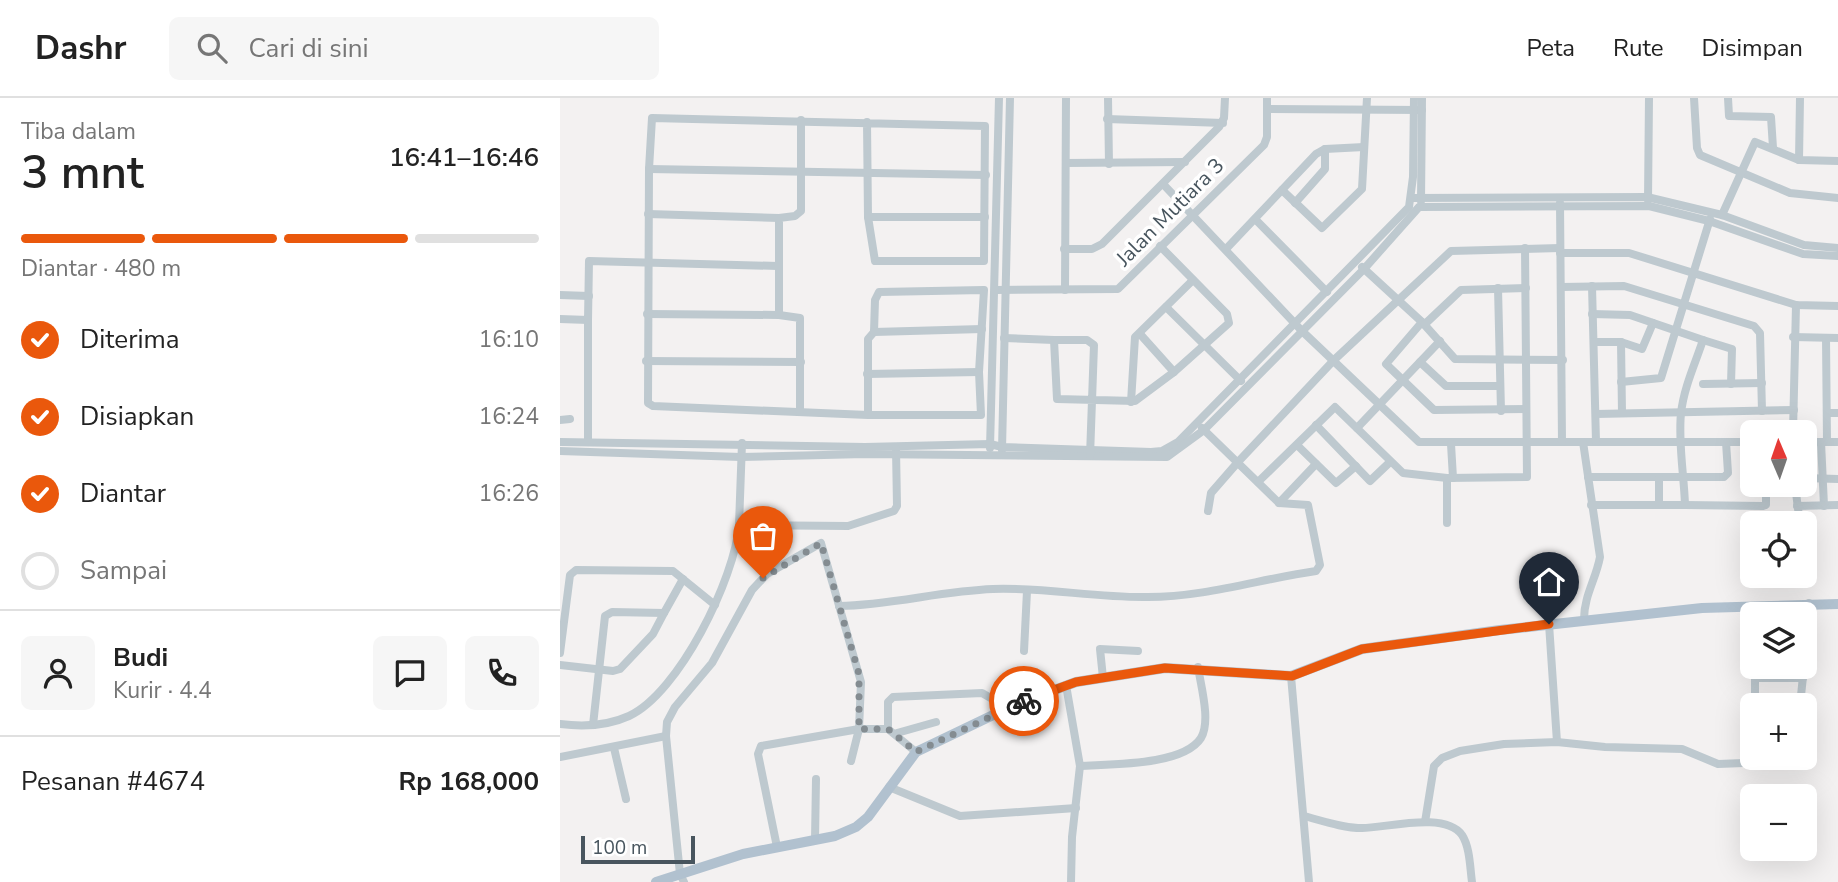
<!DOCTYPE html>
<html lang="id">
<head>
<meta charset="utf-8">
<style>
	:root { --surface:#fff; --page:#f6f6f6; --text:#222; --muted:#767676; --line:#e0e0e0; --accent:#ea580c }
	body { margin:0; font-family:"Nunito Sans",sans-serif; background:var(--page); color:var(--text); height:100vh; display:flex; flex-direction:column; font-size:26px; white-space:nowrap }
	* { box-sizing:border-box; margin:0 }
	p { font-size:23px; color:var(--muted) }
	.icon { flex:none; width:38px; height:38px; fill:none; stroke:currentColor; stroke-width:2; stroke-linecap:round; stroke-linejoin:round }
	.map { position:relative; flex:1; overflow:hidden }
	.drawer { display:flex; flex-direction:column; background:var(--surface); width:560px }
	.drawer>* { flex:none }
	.needle { width:46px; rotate:358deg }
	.buttons { position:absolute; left:1180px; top:322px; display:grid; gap:14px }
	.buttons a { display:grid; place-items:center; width:77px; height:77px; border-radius:10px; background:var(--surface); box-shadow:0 7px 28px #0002; font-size:35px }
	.scale { position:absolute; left:21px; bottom:18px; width:114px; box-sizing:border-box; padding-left:7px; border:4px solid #48555e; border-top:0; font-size:19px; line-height:24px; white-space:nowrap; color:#48555e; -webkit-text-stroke:5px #fff; paint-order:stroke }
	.pin { position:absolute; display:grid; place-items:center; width:60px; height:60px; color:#fff; margin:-72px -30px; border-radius:50% 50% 50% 0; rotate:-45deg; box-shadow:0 0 7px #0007 }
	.pin .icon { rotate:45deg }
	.courier { position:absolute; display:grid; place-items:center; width:70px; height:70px; margin:-35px; border:5px solid #ea580c; border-radius:50%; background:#fff; color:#222; box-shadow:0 2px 9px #0007 }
	.summary em { font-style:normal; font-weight:600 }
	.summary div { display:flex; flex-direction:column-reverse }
	.summary { display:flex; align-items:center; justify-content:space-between; height:119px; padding:0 21px }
	h1 { font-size:46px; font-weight:600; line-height:52px }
	.bar { display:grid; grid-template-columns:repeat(4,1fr); gap:10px 7px; align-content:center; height:84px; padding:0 21px }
	.bar i { height:9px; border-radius:5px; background:var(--line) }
	.bar .current { background:var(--accent) }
	.bar p { grid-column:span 4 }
	.line { display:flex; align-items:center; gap:18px; padding:0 21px; border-top:2px solid var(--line) }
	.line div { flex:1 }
	.round { display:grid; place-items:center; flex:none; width:74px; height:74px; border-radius:10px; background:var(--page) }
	ol { padding:0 21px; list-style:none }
	li { display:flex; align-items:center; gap:21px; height:77px }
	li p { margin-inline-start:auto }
	li .icon { padding:7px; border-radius:50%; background:var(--accent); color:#fff; stroke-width:4 }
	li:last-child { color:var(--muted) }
	li i { width:38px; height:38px; border:4px solid var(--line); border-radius:50% }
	header { display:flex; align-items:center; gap:42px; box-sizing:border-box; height:98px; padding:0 35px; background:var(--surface); border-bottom:2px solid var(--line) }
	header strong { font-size:33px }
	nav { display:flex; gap:38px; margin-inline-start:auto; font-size:24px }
	.search { width:490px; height:63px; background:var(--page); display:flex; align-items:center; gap:18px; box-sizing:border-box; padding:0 24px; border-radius:10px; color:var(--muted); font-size:26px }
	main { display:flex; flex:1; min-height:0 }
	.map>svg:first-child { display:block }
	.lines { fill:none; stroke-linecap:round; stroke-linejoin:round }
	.minor { stroke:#bec9cf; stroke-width:8 }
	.major { stroke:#b1c1cf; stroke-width:10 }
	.done { stroke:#848c91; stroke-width:7; stroke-dasharray:0 12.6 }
	.route { stroke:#ea580c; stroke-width:9 }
	.labels { text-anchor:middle; stroke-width:7; stroke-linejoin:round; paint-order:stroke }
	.street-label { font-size:21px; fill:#48555e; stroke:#fff }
</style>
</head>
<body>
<header>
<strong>Dashr</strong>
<div class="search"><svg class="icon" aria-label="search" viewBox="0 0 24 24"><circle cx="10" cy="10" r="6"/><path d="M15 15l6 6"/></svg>Cari di sini</div>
<nav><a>Peta</a><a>Rute</a><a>Disimpan</a></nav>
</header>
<main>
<section class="drawer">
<div class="summary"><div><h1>3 mnt</h1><p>Tiba dalam</p></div><em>16:41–16:46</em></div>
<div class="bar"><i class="current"></i><i class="current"></i><i class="current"></i><i></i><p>Diantar · 480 m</p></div>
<ol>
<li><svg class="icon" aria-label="check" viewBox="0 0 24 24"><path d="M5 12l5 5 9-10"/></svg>Diterima<p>16:10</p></li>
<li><svg class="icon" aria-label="check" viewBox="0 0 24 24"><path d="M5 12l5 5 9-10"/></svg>Disiapkan<p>16:24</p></li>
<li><svg class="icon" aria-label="check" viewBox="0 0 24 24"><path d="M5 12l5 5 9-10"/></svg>Diantar<p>16:26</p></li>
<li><i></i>Sampai</li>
</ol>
<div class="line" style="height:126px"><a class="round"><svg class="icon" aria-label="person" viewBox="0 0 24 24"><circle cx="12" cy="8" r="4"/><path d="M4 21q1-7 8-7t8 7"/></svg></a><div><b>Budi</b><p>Kurir · 4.4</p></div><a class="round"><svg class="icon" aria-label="chat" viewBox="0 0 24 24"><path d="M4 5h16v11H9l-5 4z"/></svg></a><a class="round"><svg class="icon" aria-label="phone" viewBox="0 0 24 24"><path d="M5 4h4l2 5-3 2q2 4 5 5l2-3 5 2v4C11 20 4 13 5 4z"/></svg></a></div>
<div class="line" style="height:91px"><div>Pesanan #4674</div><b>Rp 168,000</b></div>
</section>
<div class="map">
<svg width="1278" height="784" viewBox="0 0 1278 784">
	<rect width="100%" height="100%" fill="#f3f1f1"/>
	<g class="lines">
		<!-- minor -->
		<g class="minor">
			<path d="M548,0L549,66"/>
			<path d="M1134,0L1137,50L1140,57L1230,95L1278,100"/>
			<path d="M1168,0L1169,18L1211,19L1213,50"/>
			<path d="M707,11L862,12"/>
			<path d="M547,21L663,25"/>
			<path d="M307,24L308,119L315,163H424L425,28L92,20L89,71L88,305L93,308L308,317H421L419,274L424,192L319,194L315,202L314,234L308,241V317"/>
			<path d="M1239,62L1240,0"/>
			<path d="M506,65L625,64"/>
			<path d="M89,71L426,77"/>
			<path d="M603,86L742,233L859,344H1192"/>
			<path d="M722,92L762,130L802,91L807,0"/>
			<path d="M852,100L1087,99L1162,117L1244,147L1278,150"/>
			<path d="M1088,102L1089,0"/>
			<path d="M861,103L862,0"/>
			<path d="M735,105L765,71V51"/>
			<path d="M1000,105L1002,344"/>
			<path d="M88,116L219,120"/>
			<path d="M1162,117L1195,44L1239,62L1278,63"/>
			<path d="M308,119H425"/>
			<path d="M695,121L767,194"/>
			<path d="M504,151H532L542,146L659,29L664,20L665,0"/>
			<path d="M666,151L756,56L765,51L804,49"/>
			<path d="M1000,155H1069L1236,207L1278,208"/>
			<path d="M802,169L862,224L895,261L1003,262"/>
			<path d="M1032,188L1036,344"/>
			<path d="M1001,189L1064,188L1194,228L1200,235L1202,313"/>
			<path d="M938,190L941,313"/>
			<path d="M436,192L558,191L704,47L707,39V0"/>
			<path d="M505,192L506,0"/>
			<path d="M0,197L29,198"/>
			<path d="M606,209L681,283"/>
			<path d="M87,216L219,217"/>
			<path d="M0,221L28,222L29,163L218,168"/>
			<path d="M28,222V344"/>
			<path d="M862,224L826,266L874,312L966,311"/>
			<path d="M865,226L901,192L966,190"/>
			<path d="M314,234L422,231"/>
			<path d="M580,236L614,274"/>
			<path d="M1233,239L1278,240"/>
			<path d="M444,240L494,242"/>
			<path d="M1266,240L1267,344"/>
			<path d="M1143,242L1172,251L1171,286"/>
			<path d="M1034,244H1061L1082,251L1093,225"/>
			<path d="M1061,244L1062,315"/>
			<path d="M86,263L241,264"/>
			<path d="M860,264L886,288H940"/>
			<path d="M307,276L419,274"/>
			<path d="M1061,284L1101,280L1150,121"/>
			<path d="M1143,286L1202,285"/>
			<path d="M571,304L575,239L633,182"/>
			<path d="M240,314V220L219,217V120L235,118L241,113V22"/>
			<path d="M1267,315H1278"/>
			<path d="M1036,316L1234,312"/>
			<path d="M0,322L10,321"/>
			<path d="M756,327L810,383L830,364"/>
			<path d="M642,330L719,405L756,366"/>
			<path d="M797,330L880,243"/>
			<path d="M1233,334L1236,207"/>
			<path d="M0,344L305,349L430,346L442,349L591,354L602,353L618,344L849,109L853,79L854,0"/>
			<path d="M1023,344L1040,459C1036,481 1024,498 1024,521"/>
			<path d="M1244,344H1278"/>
			<path d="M1261,344L1264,408"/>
			<path d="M182,345L179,427L288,428L334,413L337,408L336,351"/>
			<path d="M891,346L893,380"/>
			<path d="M737,347L776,385L796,368"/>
			<path d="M430,350L439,0"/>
			<path d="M442,352L450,0"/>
			<path d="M0,353L181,359L305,356L607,359L644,332L804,171L859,109L1089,108L1149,123L1243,156L1278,158"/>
			<path d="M530,358L534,247L527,242H494L497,301L575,303L614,274L669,225L667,216L600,148"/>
			<path d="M1028,379H1164L1168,375L1166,344"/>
			<path d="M887,380V425"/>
			<path d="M1244,380L1278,381"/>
			<path d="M698,384L775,309L843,375L887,380L967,379L965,150"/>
			<path d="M1235,387L1239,418"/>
			<path d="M1099,406V379"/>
			<path d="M1031,407H1125C1124,376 1118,345 1121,315C1124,289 1135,266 1143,242L1070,217L1032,216"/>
			<path d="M1125,407L1203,408L1206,407V387"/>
			<path d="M1237,408L1278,407"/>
			<path d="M648,413L651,395L678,364L774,262L891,153L1000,150"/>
			<path d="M279,508C331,507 381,493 433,491C484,489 536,500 588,499C645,499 700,481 756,473L760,467L748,407L719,405"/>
			<path d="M989,526L997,644"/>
			<path d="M464,553L467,493"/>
			<path d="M0,555L10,477L16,472L113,473L155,507"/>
			<path d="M1244,563L1249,505"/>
			<path d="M0,567L53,573L60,571L93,536L104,515"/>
			<path d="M731,578L749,784"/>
			<path d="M543,580L540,551L578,553"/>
			<path d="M506,587L520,668L512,739L511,784"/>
			<path d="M1195,607V580H1243"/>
			<path d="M1240,607L1244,569"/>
			<path d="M0,626C23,629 47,628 69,618C119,595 175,480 179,427"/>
			<path d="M33,627L45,518L52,514L104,515L123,481"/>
			<path d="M328,631V604L333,599L422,595L448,610"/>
			<path d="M337,635L376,624"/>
			<path d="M54,650L66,701"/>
			<path d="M0,659L106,638"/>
			<path d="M520,668C550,666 623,668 641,640C651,623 641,589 638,569"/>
			<path d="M329,689L400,718L516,710"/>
			<path d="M744,718C763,723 783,730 802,730C826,730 885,713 902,737C910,749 910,770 912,784"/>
			<path d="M865,724L874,668L882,660L900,653L944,646L997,644L1045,649L1122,651L1158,666L1209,664L1227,660"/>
			<path d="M255,742L256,681"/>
			<path d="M217,749L198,656L201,648L299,631H328L356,654"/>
			<path d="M124,784L120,776L106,638L107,624L115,609L152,565L192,492L207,476L261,445L301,584L299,631L291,663"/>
		</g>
		<!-- major -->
		<path class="major" d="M96,784L183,756L275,738L296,729L308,719L356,654L454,607L516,584L605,570L731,578L802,551L940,532L1142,510L1278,506"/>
	</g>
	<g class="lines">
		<!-- done -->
		<path class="done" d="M203,480L261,445L299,576V631H328L356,654L464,603"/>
		<!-- route -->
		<path class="route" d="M464,603L516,584L605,570L732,578L802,551L989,526"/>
	</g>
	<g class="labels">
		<!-- street labels -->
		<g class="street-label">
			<text transform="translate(610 114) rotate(-45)" y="7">Jalan Mutiara 3</text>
		</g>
	</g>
</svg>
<div class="buttons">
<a><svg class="needle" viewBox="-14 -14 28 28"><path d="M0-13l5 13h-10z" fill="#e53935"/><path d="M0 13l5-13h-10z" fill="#767676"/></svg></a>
<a><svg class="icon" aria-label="locate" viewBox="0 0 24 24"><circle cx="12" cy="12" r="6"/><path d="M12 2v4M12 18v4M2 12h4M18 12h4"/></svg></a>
<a><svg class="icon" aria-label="layers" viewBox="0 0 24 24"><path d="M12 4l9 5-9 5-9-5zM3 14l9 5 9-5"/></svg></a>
<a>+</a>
<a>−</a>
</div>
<div class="scale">100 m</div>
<div class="pin" style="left:203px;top:480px;background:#ea580c"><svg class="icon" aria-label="bag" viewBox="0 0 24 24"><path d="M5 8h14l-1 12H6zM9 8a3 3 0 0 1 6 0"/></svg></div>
<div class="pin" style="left:989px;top:526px;background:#1f2937"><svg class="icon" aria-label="home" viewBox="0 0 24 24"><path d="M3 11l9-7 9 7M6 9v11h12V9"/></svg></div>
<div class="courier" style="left:464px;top:603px"><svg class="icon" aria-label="bike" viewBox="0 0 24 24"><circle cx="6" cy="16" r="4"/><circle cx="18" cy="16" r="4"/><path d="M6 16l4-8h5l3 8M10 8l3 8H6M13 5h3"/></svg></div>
</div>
</main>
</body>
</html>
